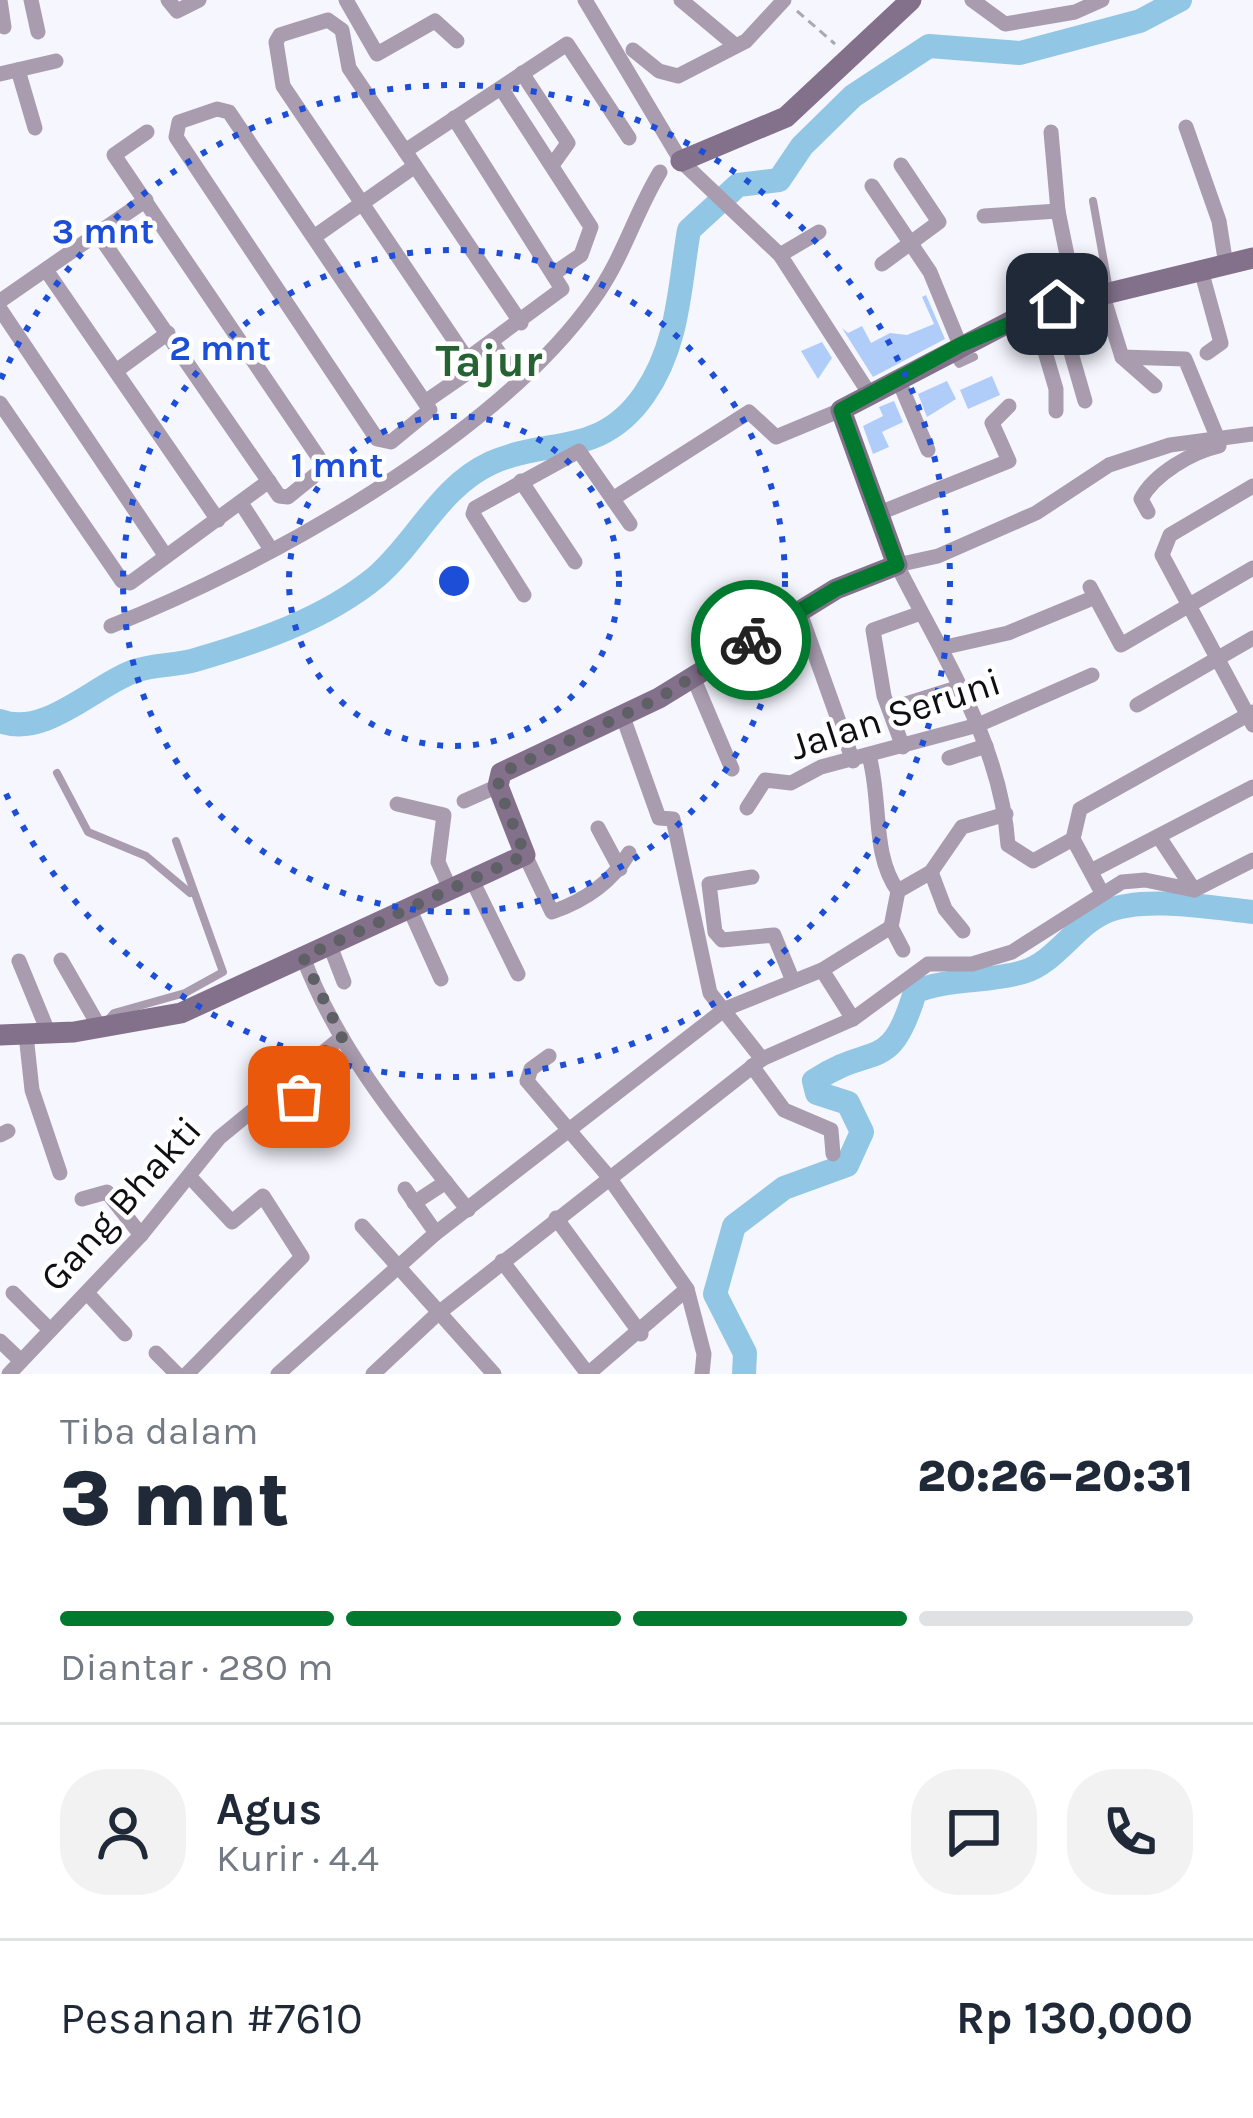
<!DOCTYPE html>
<html lang="id">
<head>
<meta charset="utf-8">
<style>
	:root { --surface:#fff; --page:#f2f2f3; --text:#1f2937; --muted:#747a83; --line:#e0e1e3; --accent:#01792f }
	body { margin:0; font-family:Karla,sans-serif; background:var(--page); color:var(--text); height:100vh; display:flex; flex-direction:column; font-size:45px; white-space:nowrap }
	* { box-sizing:border-box; margin:0 }
	p { font-size:39px; color:var(--muted) }
	.icon { flex:none; width:66px; height:66px; fill:none; stroke:currentColor; stroke-width:2; stroke-linecap:round; stroke-linejoin:round }
	.map { position:relative; height:1374px; overflow:hidden }
	.details { display:flex; flex-direction:column; background:var(--surface); flex:1 }
	.details>* { flex:none }
	.pin { position:absolute; display:grid; place-items:center; width:102px; height:102px; color:#fff; margin:-51px; border-radius:24px; box-shadow:0 6px 18px #0006 }
	.courier { position:absolute; display:grid; place-items:center; width:120px; height:120px; margin:-60px; border:9px solid #01792f; border-radius:50%; background:#fff; color:#222; box-shadow:0 3px 15px #0007 }
	.summary em { font-style:normal; font-weight:800 }
	.summary div { display:flex; flex-direction:column-reverse }
	.summary { display:flex; align-items:center; justify-content:space-between; height:204px; padding:0 60px }
	h1 { font-size:78px; font-weight:800; line-height:90px }
	.bar { display:grid; grid-template-columns:repeat(4,1fr); gap:18px 12px; align-content:center; height:144px; padding:0 60px }
	.bar i { height:15px; border-radius:9px; background:var(--line) }
	.bar .current { background:var(--accent) }
	.bar p { grid-column:span 4 }
	.line { display:flex; align-items:center; gap:30px; padding:0 60px; border-top:3px solid var(--line) }
	.line div { flex:1 }
	.round { display:grid; place-items:center; flex:none; width:126px; height:126px; border-radius:48px; background:var(--page) }
	.map>svg:first-child { display:block }
	.lines { fill:none; stroke-linecap:round; stroke-linejoin:round }
	.river { stroke:#91c7e4; stroke-width:24 }
	.building { fill:#b0cdf9 }
	.path { stroke:#a9a9b0; stroke-width:3; stroke-dasharray:9 6; stroke-linecap:butt }
	.lane { stroke:#a99caf; stroke-width:8 }
	.street { stroke:#a99caf; stroke-width:15 }
	.secondary { stroke:#83718c; stroke-width:21 }
	.done { stroke:#5f5f66; stroke-width:12; stroke-dasharray:0 21.6 }
	.route { stroke:#01792f; stroke-width:15 }
	.ring { fill:none; stroke:#1d4ed8; stroke-width:6; stroke-dasharray:6 12 }
	.labels { text-anchor:middle; stroke-width:9; stroke-linejoin:round; paint-order:stroke }
	.street-label { font-size:39px; fill:#0e0e13; stroke:#fff }
	.quarter-label { font-size:45px; font-weight:bold; fill:#266333; stroke:#fff }
	.centre { fill:#1d4ed8; stroke:#fff; stroke-width:6 }
	.ring-label { font-size:36px; text-anchor:middle; font-weight:bold; fill:#1d4ed8; stroke:#fff; stroke-width:9; stroke-linejoin:round; paint-order:stroke }
</style>
</head>
<body>
<div class="map">
<svg width="1253" height="1374" viewBox="0 0 1253 1374">
	<rect width="100%" height="100%" fill="#f6f6ff"/>
	<g class="lines">
		<!-- river -->
		<g class="river">
			<path d="M0,721C44,738 93,687 132,672C152,664 175,666 195,660C257,642 325,619 376,577C417,542 439,487 491,463C549,437 600,458 644,395C679,345 679,288 689,230L738,185L779,180L802,146L853,96L929,46L1020,53L1140,21L1180,0"/>
			<path d="M744,1374L745,1353L715,1294L734,1226L784,1188L847,1165L862,1132L848,1103L817,1093L814,1081C873,1041 890,1076 915,992C941,979 990,982 1023,972C1055,963 1075,925 1105,912C1142,895 1213,908 1253,912"/>
		</g>
	</g>
	<!-- building -->
	<g class="building">
		<path d="M926,295L945,339L873,377L842,328L848,333L862,326L871,343L890,333L907,335L934,324L922,297Z"/>
		<path d="M822,342L832,358L818,379L801,351Z"/>
		<path d="M992,376L1000,395L968,409L960,390Z"/>
		<path d="M947,381L956,399L927,417L918,394Z"/>
		<path d="M894,401L903,422L882,432L889,447L873,454L863,426L883,416L879,407Z"/>
	</g>
	<g class="lines">
		<!-- path -->
		<path class="path" d="M797,11L835,44"/>
		<!-- lane -->
		<g class="lane">
			<path d="M1093,201L1109,290"/>
			<path d="M954,357L959,364L974,357"/>
			<path d="M57,773L88,832L146,856L190,893"/>
			<path d="M107,1021L114,1013L185,993L223,972L176,841"/>
		</g>
		<!-- street -->
		<g class="street">
			<path d="M0,0L4,27"/>
			<path d="M31,0L38,32"/>
			<path d="M168,0L177,11L199,0"/>
			<path d="M346,0L377,54L435,21L457,41"/>
			<path d="M585,0L681,161L780,255L869,393"/>
			<path d="M681,0L736,46"/>
			<path d="M972,0L1005,24L1075,12L1102,0"/>
			<path d="M633,50L659,71L678,76L746,41L784,0"/>
			<path d="M18,70L35,128"/>
			<path d="M522,73L568,143L553,164"/>
			<path d="M0,74L56,61"/>
			<path d="M501,88L591,227L581,255L556,272"/>
			<path d="M217,109L229,112L430,410L391,442L377,439L176,137L179,122Z"/>
			<path d="M454,118L562,289L467,359"/>
			<path d="M1186,127L1219,221L1226,265"/>
			<path d="M1051,132L1058,211L1076,299"/>
			<path d="M405,151L567,44L629,138"/>
			<path d="M872,186L930,272L960,345"/>
			<path d="M984,216L1058,211"/>
			<path d="M98,234L279,496L288,497L325,467L114,155L147,132"/>
			<path d="M314,237L415,166"/>
			<path d="M780,255L819,232"/>
			<path d="M882,264L939,222L901,165"/>
			<path d="M46,270L218,520"/>
			<path d="M1201,270L1221,343L1207,353"/>
			<path d="M1102,293L1122,357L1155,386"/>
			<path d="M0,301L146,200"/>
			<path d="M1057,304L1085,401"/>
			<path d="M0,309L165,555"/>
			<path d="M1033,311L1056,389V411"/>
			<path d="M492,343L518,380"/>
			<path d="M1122,357L1185,359L1218,439"/>
			<path d="M116,371L168,333"/>
			<path d="M898,379L928,450"/>
			<path d="M425,402L467,373V359L283,86L276,42L280,35L328,20L342,30L349,68L521,323"/>
			<path d="M0,403L122,581L130,583L269,481"/>
			<path d="M521,481L575,562"/>
			<path d="M1253,486L1170,535L1162,555L1253,725"/>
			<path d="M614,498L749,412L776,437L841,410"/>
			<path d="M241,503L270,548"/>
			<path d="M882,512L1009,461L992,423L1009,406"/>
			<path d="M1148,512L1141,499C1154,474 1192,452 1219,446"/>
			<path d="M1090,587L1121,645L1253,568"/>
			<path d="M524,595L473,514L475,508L579,451L630,524"/>
			<path d="M799,610L853,761"/>
			<path d="M111,626C266,565 495,437 593,300C623,259 634,215 660,172"/>
			<path d="M941,648L1008,633L1088,600"/>
			<path d="M693,677L732,769"/>
			<path d="M1137,705L1253,638"/>
			<path d="M890,709L960,687"/>
			<path d="M623,717L659,818L673,819L710,993L762,1059"/>
			<path d="M903,747L884,696L873,630L921,613"/>
			<path d="M869,756C882,800 871,854 898,891"/>
			<path d="M949,758L986,746"/>
			<path d="M464,801L498,786"/>
			<path d="M397,804L444,815L438,862L451,891"/>
			<path d="M747,808L765,780L791,783L821,767L978,725L1092,675"/>
			<path d="M598,828L620,869"/>
			<path d="M1159,837L1194,890"/>
			<path d="M1073,839L1033,861L1008,845C1001,743 942,655 897,565L938,556L1036,513L1109,465L1170,445L1253,434"/>
			<path d="M525,855L552,912C584,901 612,882 629,853"/>
			<path d="M1091,871L1253,787"/>
			<path d="M931,872L945,909L963,931"/>
			<path d="M752,877L709,884L715,932L722,940L774,935L793,981"/>
			<path d="M472,880L518,974"/>
			<path d="M1101,891L1073,839L1080,809L1253,712"/>
			<path d="M410,910L441,979"/>
			<path d="M329,943L344,982"/>
			<path d="M903,950L891,927L898,891L931,872L962,827L1006,814"/>
			<path d="M303,957C338,1051 406,1132 468,1210"/>
			<path d="M61,960L100,1028"/>
			<path d="M19,961L49,1034"/>
			<path d="M822,970L891,927"/>
			<path d="M26,1035L32,1090L60,1173"/>
			<path d="M549,1056L531,1069L527,1081L608,1176L687,1289L588,1374"/>
			<path d="M752,1066L784,1110L831,1130L833,1154"/>
			<path d="M290,1080L299,1095L291,1103"/>
			<path d="M0,1135L8,1131"/>
			<path d="M82,1199L107,1192L141,1235"/>
			<path d="M414,1203L446,1182"/>
			<path d="M556,1218L641,1334"/>
			<path d="M362,1226L494,1374"/>
			<path d="M436,1233L725,1009L822,970L853,1019"/>
			<path d="M502,1261L588,1374"/>
			<path d="M687,1289L704,1354L702,1374"/>
			<path d="M13,1293L50,1330"/>
			<path d="M88,1294L125,1334"/>
			<path d="M0,1341L21,1361"/>
			<path d="M156,1353L177,1374"/>
			<path d="M9,1374L141,1235L219,1138L342,1037"/>
			<path d="M187,1374L302,1257L263,1196L232,1222L190,1177"/>
			<path d="M278,1374L436,1233L405,1189"/>
			<path d="M373,1374L436,1315L762,1059L853,1019L928,964H972L1012,952L1122,882L1145,880L1194,890L1253,860"/>
		</g>
		<!-- secondary -->
		<g class="secondary">
			<path d="M681,161L786,117L911,0"/>
			<path d="M0,1035L74,1032L181,1013L525,855L498,786L501,773L659,698L836,589L897,565L841,410L1027,313L1253,258"/>
		</g>
	</g>
	<g class="lines">
		<!-- done -->
		<path class="done" d="M299,1097L290,1080L342,1037L303,957L525,855L498,786L501,773L659,698L751,640"/>
		<!-- route -->
		<path class="route" d="M751,640L836,589L897,565L841,410L960,345L1057,304"/>
	</g>
	<!-- distance rings -->
	<g class="ring">
		<circle cx="454" cy="581" r="165"/>
		<circle cx="454" cy="581" r="331"/>
		<path d="M1 379A496 496 0 1 1 1 783"/>
	</g>
	<g class="labels">
		<!-- street labels -->
		<g class="street-label">
			<text transform="translate(895 713) rotate(-18)" y="14">Jalan Seruni</text>
			<text transform="translate(120 1203) rotate(-48)" y="14">Gang Bhakti</text>
		</g>
		<!-- quarter labels -->
		<g class="quarter-label">
			<text x="489" y="376">Tajur</text>
		</g>
	</g>
	<circle cx="454" cy="581" r="18" class="centre"/>
	<g class="ring-label">
		<text x="103" y="243">3 mnt</text>
		<text x="220" y="360">2 mnt</text>
		<text x="337" y="477">1 mnt</text>
	</g>
</svg>
<div class="pin" style="left:299px;top:1097px;background:#ea580c"><svg class="icon" aria-label="bag" viewBox="0 0 24 24"><path d="M5 8h14l-1 12H6zM9 8a3 3 0 0 1 6 0"/></svg></div>
<div class="pin" style="left:1057px;top:304px;background:#1f2937"><svg class="icon" aria-label="home" viewBox="0 0 24 24"><path d="M3 11l9-7 9 7M6 9v11h12V9"/></svg></div>
<div class="courier" style="left:751px;top:640px"><svg class="icon" aria-label="bike" viewBox="0 0 24 24"><circle cx="6" cy="16" r="4"/><circle cx="18" cy="16" r="4"/><path d="M6 16l4-8h5l3 8M10 8l3 8H6M13 5h3"/></svg></div>
</div>
<section class="details">
<div class="summary"><div><h1>3 mnt</h1><p>Tiba dalam</p></div><em>20:26–20:31</em></div>
<div class="bar"><i class="current"></i><i class="current"></i><i class="current"></i><i></i><p>Diantar · 280 m</p></div>
<div class="line" style="height:216px"><a class="round"><svg class="icon" aria-label="person" viewBox="0 0 24 24"><circle cx="12" cy="8" r="4"/><path d="M4 21q1-7 8-7t8 7"/></svg></a><div><b>Agus</b><p>Kurir · 4.4</p></div><a class="round"><svg class="icon" aria-label="chat" viewBox="0 0 24 24"><path d="M4 5h16v11H9l-5 4z"/></svg></a><a class="round"><svg class="icon" aria-label="phone" viewBox="0 0 24 24"><path d="M5 4h4l2 5-3 2q2 4 5 5l2-3 5 2v4C11 20 4 13 5 4z"/></svg></a></div>
<div class="line" style="height:156px"><div>Pesanan #7610</div><b>Rp 130,000</b></div>
</section>
</body>
</html>
